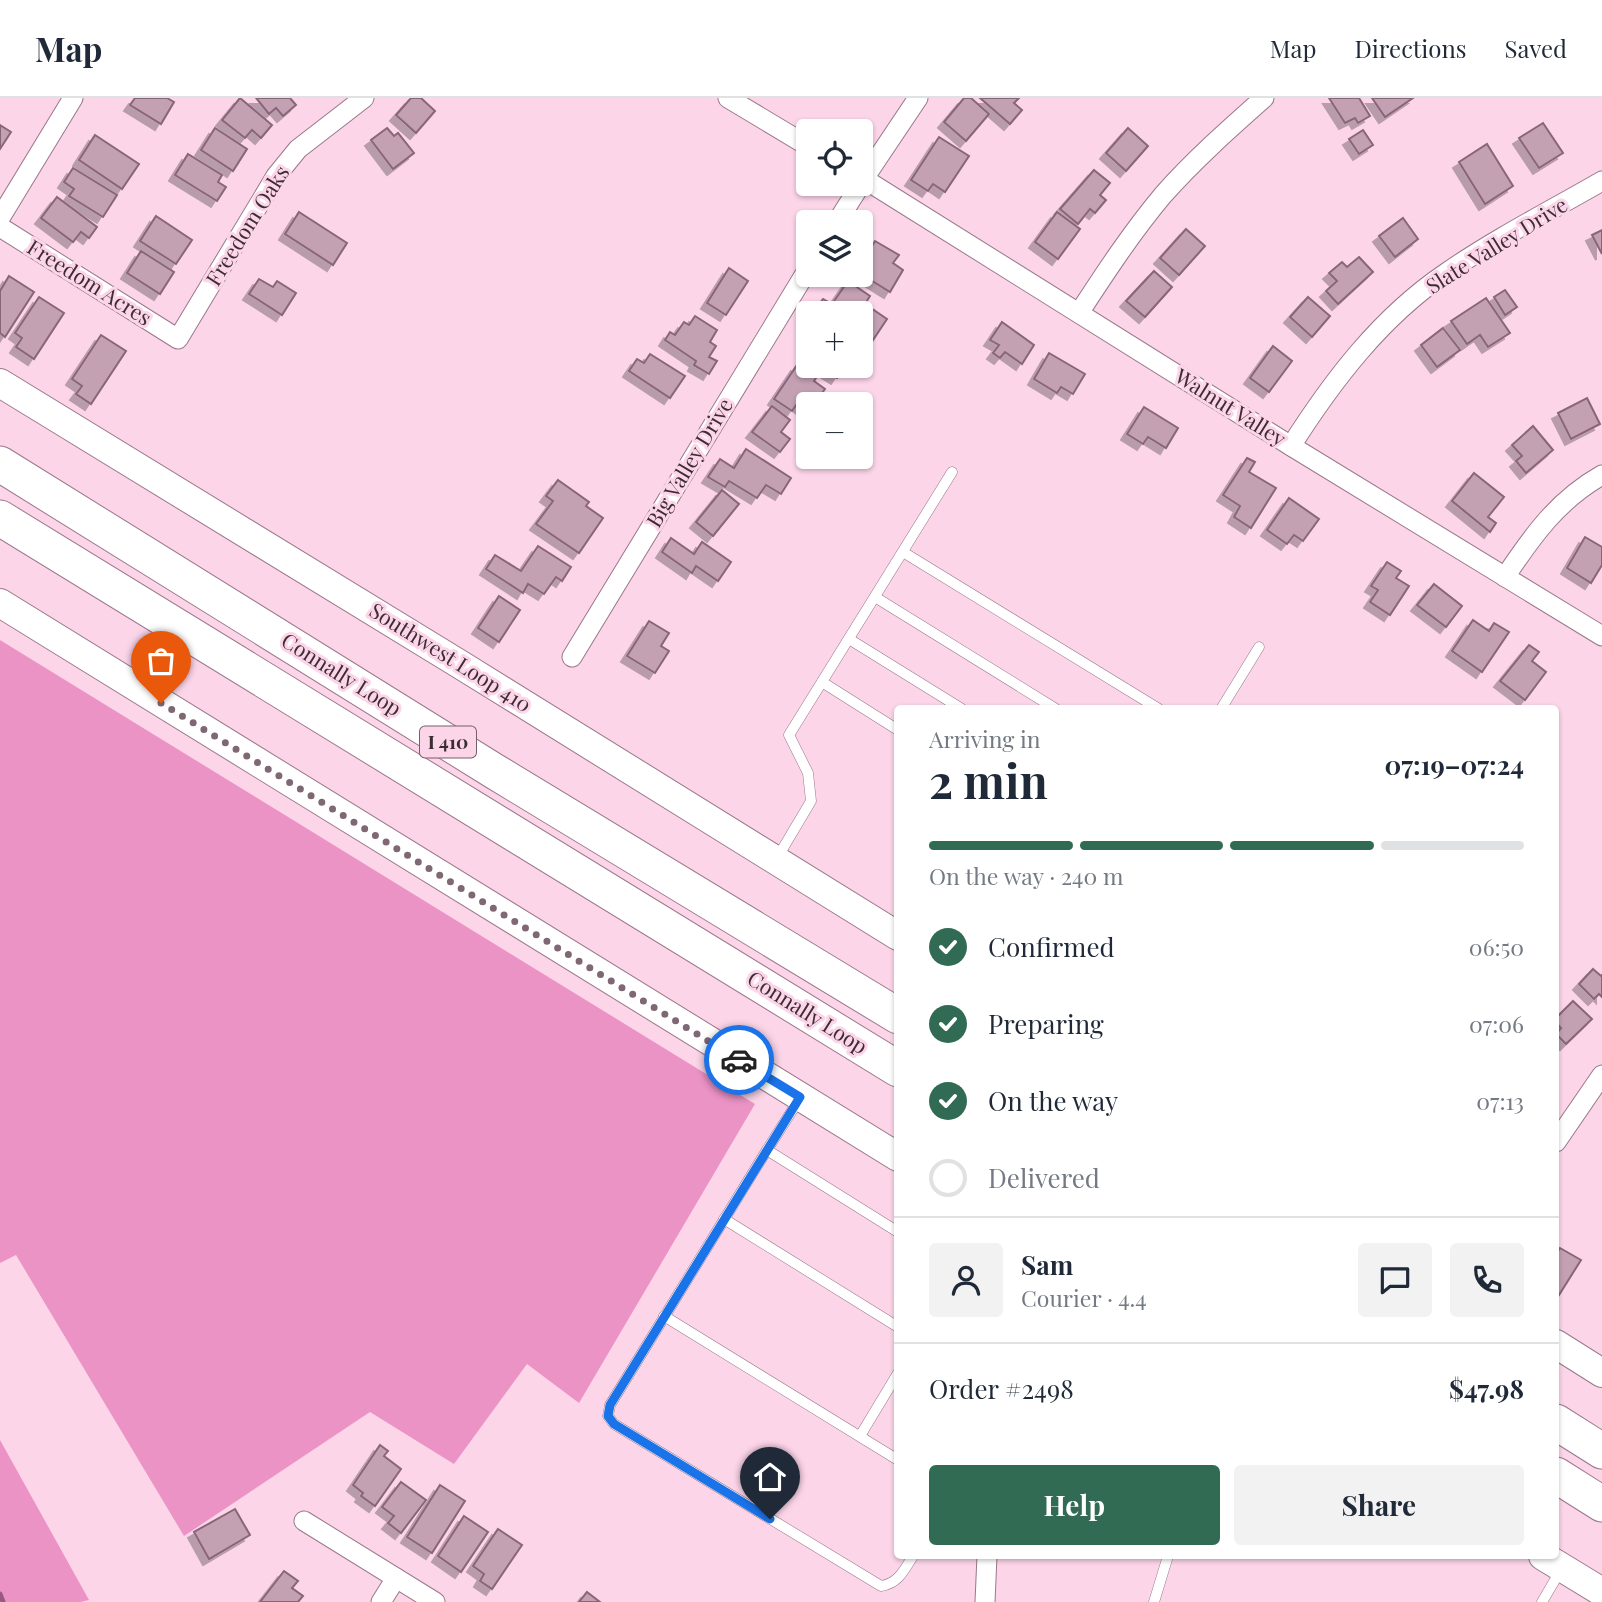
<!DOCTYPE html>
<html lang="en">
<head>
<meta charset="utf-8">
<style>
	:root { --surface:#fff; --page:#f2f2f3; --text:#1f2937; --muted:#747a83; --line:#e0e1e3; --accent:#316b54 }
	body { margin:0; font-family:"Playfair Display",serif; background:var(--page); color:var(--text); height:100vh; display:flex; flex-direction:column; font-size:26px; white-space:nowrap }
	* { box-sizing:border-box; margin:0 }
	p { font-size:23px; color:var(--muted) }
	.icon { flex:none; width:38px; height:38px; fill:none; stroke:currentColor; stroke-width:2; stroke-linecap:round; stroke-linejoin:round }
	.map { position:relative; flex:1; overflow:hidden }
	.side { position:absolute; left:894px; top:607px; width:665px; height:854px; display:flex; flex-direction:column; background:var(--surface); border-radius:7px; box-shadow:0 2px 5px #0004 }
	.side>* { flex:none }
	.tools { position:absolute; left:796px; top:21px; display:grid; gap:14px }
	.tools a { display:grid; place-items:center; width:77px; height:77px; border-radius:7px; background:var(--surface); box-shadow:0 2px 5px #0004; font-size:35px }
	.pin { position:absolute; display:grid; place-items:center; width:60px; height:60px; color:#fff; margin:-72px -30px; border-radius:50% 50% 50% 0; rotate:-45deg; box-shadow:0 0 7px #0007 }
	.pin .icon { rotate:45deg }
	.courier { position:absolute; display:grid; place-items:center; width:70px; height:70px; margin:-35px; border:5px solid #1a73e8; border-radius:50%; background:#fff; color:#222; box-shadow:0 2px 9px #0007 }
	.head em { font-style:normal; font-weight:700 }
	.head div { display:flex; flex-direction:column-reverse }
	.head { display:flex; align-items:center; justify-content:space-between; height:119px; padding:0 35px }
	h1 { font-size:46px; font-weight:700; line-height:52px }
	.bar { display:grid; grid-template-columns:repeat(4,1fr); gap:10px 7px; align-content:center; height:84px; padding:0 35px }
	.bar i { height:9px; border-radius:5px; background:var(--line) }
	.bar .active { background:var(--accent) }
	.bar p { grid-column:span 4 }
	.line { display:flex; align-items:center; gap:18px; padding:0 35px; border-top:2px solid var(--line) }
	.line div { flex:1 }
	.round { display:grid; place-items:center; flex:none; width:74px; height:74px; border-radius:7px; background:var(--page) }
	ol { padding:0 35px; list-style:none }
	li { display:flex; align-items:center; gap:21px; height:77px }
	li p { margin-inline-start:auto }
	li .icon { padding:7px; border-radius:50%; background:var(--accent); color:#fff; stroke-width:4 }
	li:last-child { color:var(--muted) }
	li i { width:38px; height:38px; border:4px solid var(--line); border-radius:50% }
	.button { display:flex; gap:14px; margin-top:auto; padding:14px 35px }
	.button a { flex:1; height:80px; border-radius:7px; background:var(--accent); color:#fff; font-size:28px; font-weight:700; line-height:80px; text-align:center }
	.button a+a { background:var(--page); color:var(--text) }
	header { display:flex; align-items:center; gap:42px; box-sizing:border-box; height:98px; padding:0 35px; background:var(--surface); border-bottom:2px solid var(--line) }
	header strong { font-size:33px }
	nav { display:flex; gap:38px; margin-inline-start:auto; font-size:24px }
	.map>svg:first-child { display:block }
	.forest { fill:#ec93c6 }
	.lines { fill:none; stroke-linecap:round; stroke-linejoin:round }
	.stream { stroke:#9a5a80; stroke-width:5 }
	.building { fill:#c4a0b3; stroke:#886678; stroke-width:2; filter:url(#shadow) }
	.service-casing { stroke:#9a778a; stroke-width:11 }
	.minor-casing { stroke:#9a778a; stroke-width:21 }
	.secondary-casing { stroke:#9a778a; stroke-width:30 }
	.motorway-casing { stroke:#9a778a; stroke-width:37 }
	.service { stroke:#fff; stroke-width:10 }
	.minor { stroke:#fff; stroke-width:19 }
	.secondary { stroke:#fff; stroke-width:28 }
	.motorway { stroke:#fff; stroke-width:35 }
	.done { stroke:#7f6874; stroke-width:7; stroke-dasharray:0 12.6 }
	.route { stroke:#1a73e8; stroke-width:9 }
	.labels { text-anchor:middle; stroke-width:6; stroke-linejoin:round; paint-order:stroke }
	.shield { fill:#fcd5e9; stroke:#765f6b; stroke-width:2 }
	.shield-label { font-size:19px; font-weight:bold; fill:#3c2d35 }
	.street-label { font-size:21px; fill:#3c2d35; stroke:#fcd5e9 }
</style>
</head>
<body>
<header>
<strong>Map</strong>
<nav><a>Map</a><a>Directions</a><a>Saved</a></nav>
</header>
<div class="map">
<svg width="1602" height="1504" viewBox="0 0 1602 1504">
	<defs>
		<filter id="shadow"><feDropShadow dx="-6" dy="6" stdDeviation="0" flood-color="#0004"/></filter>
	</defs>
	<rect width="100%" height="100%" fill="#fcd5e9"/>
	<!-- forest -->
	<g class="forest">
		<path d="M0,542L755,1006L579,1305L527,1266L454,1366L370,1314L184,1438L16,1157L0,1165Z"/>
		<path d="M0,1342L89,1502L80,1504H0Z"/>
	</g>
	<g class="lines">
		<!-- stream -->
		<path class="stream" d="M0,1496L3,1504"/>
	</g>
	<!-- building -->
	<g class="building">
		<path d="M135,0H167L174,4L161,26L130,7Z"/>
		<path d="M240,0L272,27L261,40L252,32L245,40L222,22Z"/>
		<path d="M256,0H290L296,7L283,18L276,10L269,16Z"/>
		<path d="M411,0H421L435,13L416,35L396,17Z"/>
		<path d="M964,0H971L989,16L966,43L944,24Z"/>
		<path d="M980,0H1019L1014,5L1022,12L1010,26Z"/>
		<path d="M1329,0H1359L1370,18L1358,25L1355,20L1345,25Z"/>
		<path d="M1372,0H1413L1385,19Z"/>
		<path d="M1543,25L1563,55L1539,70L1519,40Z"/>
		<path d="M0,27L11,34L0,51Z"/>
		<path d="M215,30L247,51L233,73L201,52Z"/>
		<path d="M387,30L394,38L398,35L414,55L393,71L371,42Z"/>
		<path d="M1128,30L1148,48L1126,73L1106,55Z"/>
		<path d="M1363,32L1373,47L1359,56L1349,41Z"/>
		<path d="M95,37L139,66L122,91L79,62Z"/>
		<path d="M939,39L969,58L945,94L933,86L928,93L911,82Z"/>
		<path d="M1487,46L1513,88L1485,106L1459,64Z"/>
		<path d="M188,56L222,77L218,84L226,89L217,103L175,77Z"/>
		<path d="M73,70L117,97L103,119L69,98L74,91L64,84Z"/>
		<path d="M1094,72L1110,85L1100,97L1106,102L1095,115L1090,111L1078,126L1060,111Z"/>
		<path d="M57,99L97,129L89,140L81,134L73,144L41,120Z"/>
		<path d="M299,114L347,145L333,167L285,136Z"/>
		<path d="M1057,114L1080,131L1058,161L1035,144Z"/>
		<path d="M156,118L192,142L176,166L140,143Z"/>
		<path d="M1403,120L1418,141L1395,159L1379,138Z"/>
		<path d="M1186,131L1205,148L1179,177L1160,160Z"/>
		<path d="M1602,132V156L1592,137Z"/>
		<path d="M875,143L899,157L893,165L903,172L890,194L861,176V166Z"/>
		<path d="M141,153L174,174L160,196L127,175Z"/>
		<path d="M1359,159L1373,174L1338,206L1326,193L1337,183L1329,175L1342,164L1347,169Z"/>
		<path d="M729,170L748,183L726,217L707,205Z"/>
		<path d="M1154,173L1172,189L1145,219L1126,203Z"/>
		<path d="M9,178L34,194L5,239L0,235V193Z"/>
		<path d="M259,181L273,189L277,183L296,195L282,217L249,196Z"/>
		<path d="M848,183L870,198L865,206L887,221L871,245L861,238V215H826L817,209L823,201L832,206Z"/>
		<path d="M1505,192L1517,209L1505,217L1494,199Z"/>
		<path d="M39,199L64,215L34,261L16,249L22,240L15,235Z"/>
		<path d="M1308,199L1330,218L1312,239L1290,219Z"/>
		<path d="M1486,200L1510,235L1488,249L1480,237L1467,246L1451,223Z"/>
		<path d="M695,218L717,232L710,244L716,248L709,259L717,263L709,276L694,267L696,263L665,242L670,234L675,237L684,224L689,227Z"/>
		<path d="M1002,224L1034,247L1022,266L1005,254L1000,260L993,255L999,247L990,242Z"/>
		<path d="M1443,230L1460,252L1437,269L1421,247Z"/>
		<path d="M101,237L126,253L91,306L76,296L82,288L72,281Z"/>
		<path d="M1273,248L1292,263L1269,294L1250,280Z"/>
		<path d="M1049,255L1085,276L1073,296L1061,289L1057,295L1034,281Z"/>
		<path d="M650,256L685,278L670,300L629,273L637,261L644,265Z"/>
		<path d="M797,267L816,280L814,283L825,291L814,306H808V314L797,306L792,313L774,301Z"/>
		<path d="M818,268H845L837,280Z"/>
		<path d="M1587,300L1600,326L1571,341L1558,315Z"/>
		<path d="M772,308L790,322L781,334L790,341L780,354L752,334Z"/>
		<path d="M1144,309L1178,330L1166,350L1148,339L1143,346L1127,336Z"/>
		<path d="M1533,328L1553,352L1526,375L1516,363L1522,358L1512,347Z"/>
		<path d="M746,351L791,380L781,396L766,387L757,400L729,383L725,389L708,379L720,361L734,370Z"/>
		<path d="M1247,360L1255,364L1249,374L1276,390L1251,430L1234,419L1240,408L1223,397Z"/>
		<path d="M1474,375L1504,399L1488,419L1496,425L1490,434L1452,403Z"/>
		<path d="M558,382L589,404L586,408L603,420L579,455L536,426L553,403L546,398Z"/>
		<path d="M722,392L739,406L713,438L696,424Z"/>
		<path d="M1289,400L1319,421L1303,443L1294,437L1287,446L1267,432Z"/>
		<path d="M1585,439L1602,449V467L1591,485L1567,470Z"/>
		<path d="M671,440L694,456L702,444L731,464L718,483L696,468L692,475L662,454Z"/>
		<path d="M538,448L571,469L562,483L556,479L544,496L528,486L523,495L486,471L495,457L521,473Z"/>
		<path d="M1387,464L1401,473L1396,480L1409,488L1390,517L1370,504L1378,492L1371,488Z"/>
		<path d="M1434,486L1462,508L1446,529L1417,507Z"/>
		<path d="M499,498L520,512L499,544L478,530Z"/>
		<path d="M1473,522L1489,533L1494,525L1509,534L1482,574L1452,553Z"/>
		<path d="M649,523L669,535L661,548L669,553L655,575L627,558Z"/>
		<path d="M1529,547L1539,554L1532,563L1546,574L1525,602L1500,583Z"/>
		<path d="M1593,871L1601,878L1602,877V899L1599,896L1594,901L1579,886Z"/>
		<path d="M1573,903L1592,921L1566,946L1556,936L1561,930L1556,925V920Z"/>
		<path d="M1560,1150L1581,1162L1559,1197L1556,1195V1156Z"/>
		<path d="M380,1347L388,1353L384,1358L401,1371L375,1408L361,1398L363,1395L353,1387Z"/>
		<path d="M401,1384L426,1402L401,1435L388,1425L394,1418L382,1409Z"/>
		<path d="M440,1387L465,1403L432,1455L407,1439Z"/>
		<path d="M235,1411L250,1437L209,1461L194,1434Z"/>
		<path d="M464,1418L488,1434L461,1474L438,1458Z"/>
		<path d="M498,1431L522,1447L492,1491L480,1483L484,1476L473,1468Z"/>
		<path d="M284,1473L298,1483L292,1490L303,1498L298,1504H260Z"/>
		<path d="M587,1494L600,1504H579Z"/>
	</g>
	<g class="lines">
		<!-- service casing -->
		<g class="service-casing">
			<g id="service">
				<path d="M903,454L1159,611"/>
				<path d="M875,499L1056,611"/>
				<path d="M849,541L962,611"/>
				<path d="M822,584L898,632"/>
				<path d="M1221,611L1259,549"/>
				<path d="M776,762L811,703L808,675L789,637L952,374"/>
				<path d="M800,1000L767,1052L898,1134"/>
				<path d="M767,1052L610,1307L608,1318L614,1326L881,1488C899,1485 904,1472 913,1458"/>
				<path d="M724,1121L898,1229"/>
				<path d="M664,1218L898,1362"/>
				<path d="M860,1338L898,1275"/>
				<path d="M1154,1504L1168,1458"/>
				<path d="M1542,1504L1562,1470"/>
			</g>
		</g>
		<!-- minor casing -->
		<g class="minor-casing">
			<g id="minor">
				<path d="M728,0L808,48"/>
				<path d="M861,79L1291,348L1602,538"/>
				<path d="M861,85L918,0"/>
				<path d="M0,120L73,0"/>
				<path d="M837,124L861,86"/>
				<path d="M0,129L178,241L276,78L298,51L364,0"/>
				<path d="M1079,215C1105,175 1132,134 1163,97C1194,62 1229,31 1264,0"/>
				<path d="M1291,348C1333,282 1381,219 1446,175C1495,141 1550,113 1602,83"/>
				<path d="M1505,479C1533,437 1558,402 1602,377"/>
				<path d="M572,559L808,171"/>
				<path d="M1556,1044L1602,977"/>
				<path d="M304,1423L435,1504"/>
				<path d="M381,1504L396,1480"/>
				<path d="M985,1504L987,1458"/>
			</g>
		</g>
		<!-- secondary casing -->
		<g class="secondary-casing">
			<g id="secondary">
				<path d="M0,285L461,567L898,838"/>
				<path d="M0,505L898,1059"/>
				<path d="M1556,1246L1602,1275"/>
				<path d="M1543,1458L1602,1494"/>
			</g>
		</g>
		<!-- motorway casing -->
		<g class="motorway-casing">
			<g id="motorway">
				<path d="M0,366L494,673L898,918"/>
				<path d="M0,420L898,971"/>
				<path d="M1556,1324L1602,1353"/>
				<path d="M1556,1377L1602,1406"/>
			</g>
		</g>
		<!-- service -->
		<use href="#service" class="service"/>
		<!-- minor -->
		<use href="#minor" class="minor"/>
		<!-- secondary -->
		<use href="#secondary" class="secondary"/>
		<!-- motorway -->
		<use href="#motorway" class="motorway"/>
	</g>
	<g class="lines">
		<!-- done -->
		<path class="done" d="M161,605L739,962"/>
		<!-- route -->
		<path class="route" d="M739,962L800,999L610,1307L608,1318L614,1326L770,1421"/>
	</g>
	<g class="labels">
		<!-- shield labels -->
		<rect class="shield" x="420" y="628.5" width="56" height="31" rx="5"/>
		<g class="shield-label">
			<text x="448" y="651">I 410</text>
		</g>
		<!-- street labels -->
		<g class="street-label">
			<text transform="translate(248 128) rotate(-58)" y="7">Freedom Oaks</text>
			<text transform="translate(1497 148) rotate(-32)" y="7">Slate Valley Drive</text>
			<text transform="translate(89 185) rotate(32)" y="7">Freedom Acres</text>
			<text transform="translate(1230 310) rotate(32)" y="7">Walnut Valley</text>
			<text transform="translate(690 365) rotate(-59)" y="7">Big Valley Drive</text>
			<text transform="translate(450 560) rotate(32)" y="7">Southwest Loop 410</text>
			<text transform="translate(341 577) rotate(32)" y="7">Connally Loop</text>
			<text transform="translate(807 915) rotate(32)" y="7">Connally Loop</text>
		</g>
	</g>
</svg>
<div class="tools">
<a><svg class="icon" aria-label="locate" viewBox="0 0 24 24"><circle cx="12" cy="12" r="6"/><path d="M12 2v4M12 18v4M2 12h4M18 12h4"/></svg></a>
<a><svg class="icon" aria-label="layers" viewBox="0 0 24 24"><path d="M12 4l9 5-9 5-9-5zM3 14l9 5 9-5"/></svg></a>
<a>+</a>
<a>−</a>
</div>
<div class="pin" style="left:161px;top:605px;background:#ea580c"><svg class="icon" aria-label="bag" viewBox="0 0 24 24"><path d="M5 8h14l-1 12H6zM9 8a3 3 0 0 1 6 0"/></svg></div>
<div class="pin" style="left:770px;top:1421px;background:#1f2937"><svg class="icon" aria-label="home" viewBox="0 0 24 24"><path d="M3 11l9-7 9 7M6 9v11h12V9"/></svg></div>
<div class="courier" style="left:739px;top:962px"><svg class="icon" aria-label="car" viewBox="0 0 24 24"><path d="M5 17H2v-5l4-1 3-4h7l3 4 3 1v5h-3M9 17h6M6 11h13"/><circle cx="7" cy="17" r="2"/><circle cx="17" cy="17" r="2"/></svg></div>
<section class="side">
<div class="head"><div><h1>2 min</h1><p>Arriving in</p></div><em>07:19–07:24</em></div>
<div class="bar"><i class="active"></i><i class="active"></i><i class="active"></i><i></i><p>On the way · 240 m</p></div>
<ol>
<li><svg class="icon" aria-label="check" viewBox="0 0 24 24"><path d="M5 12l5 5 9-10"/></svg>Confirmed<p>06:50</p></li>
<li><svg class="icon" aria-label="check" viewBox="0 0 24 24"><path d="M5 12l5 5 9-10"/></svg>Preparing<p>07:06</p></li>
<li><svg class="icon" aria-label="check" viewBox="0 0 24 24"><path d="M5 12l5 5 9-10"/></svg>On the way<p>07:13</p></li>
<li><i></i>Delivered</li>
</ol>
<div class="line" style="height:126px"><a class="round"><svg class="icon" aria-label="person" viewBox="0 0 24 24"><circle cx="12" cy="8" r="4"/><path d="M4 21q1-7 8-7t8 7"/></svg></a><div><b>Sam</b><p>Courier · 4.4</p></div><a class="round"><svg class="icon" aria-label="chat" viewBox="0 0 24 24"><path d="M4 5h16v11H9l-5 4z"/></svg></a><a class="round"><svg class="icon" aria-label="phone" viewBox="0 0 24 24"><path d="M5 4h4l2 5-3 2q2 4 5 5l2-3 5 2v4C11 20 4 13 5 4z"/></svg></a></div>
<div class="line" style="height:91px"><div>Order #2498</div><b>$47.98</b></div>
<div class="button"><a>Help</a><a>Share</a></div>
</section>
</div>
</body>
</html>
